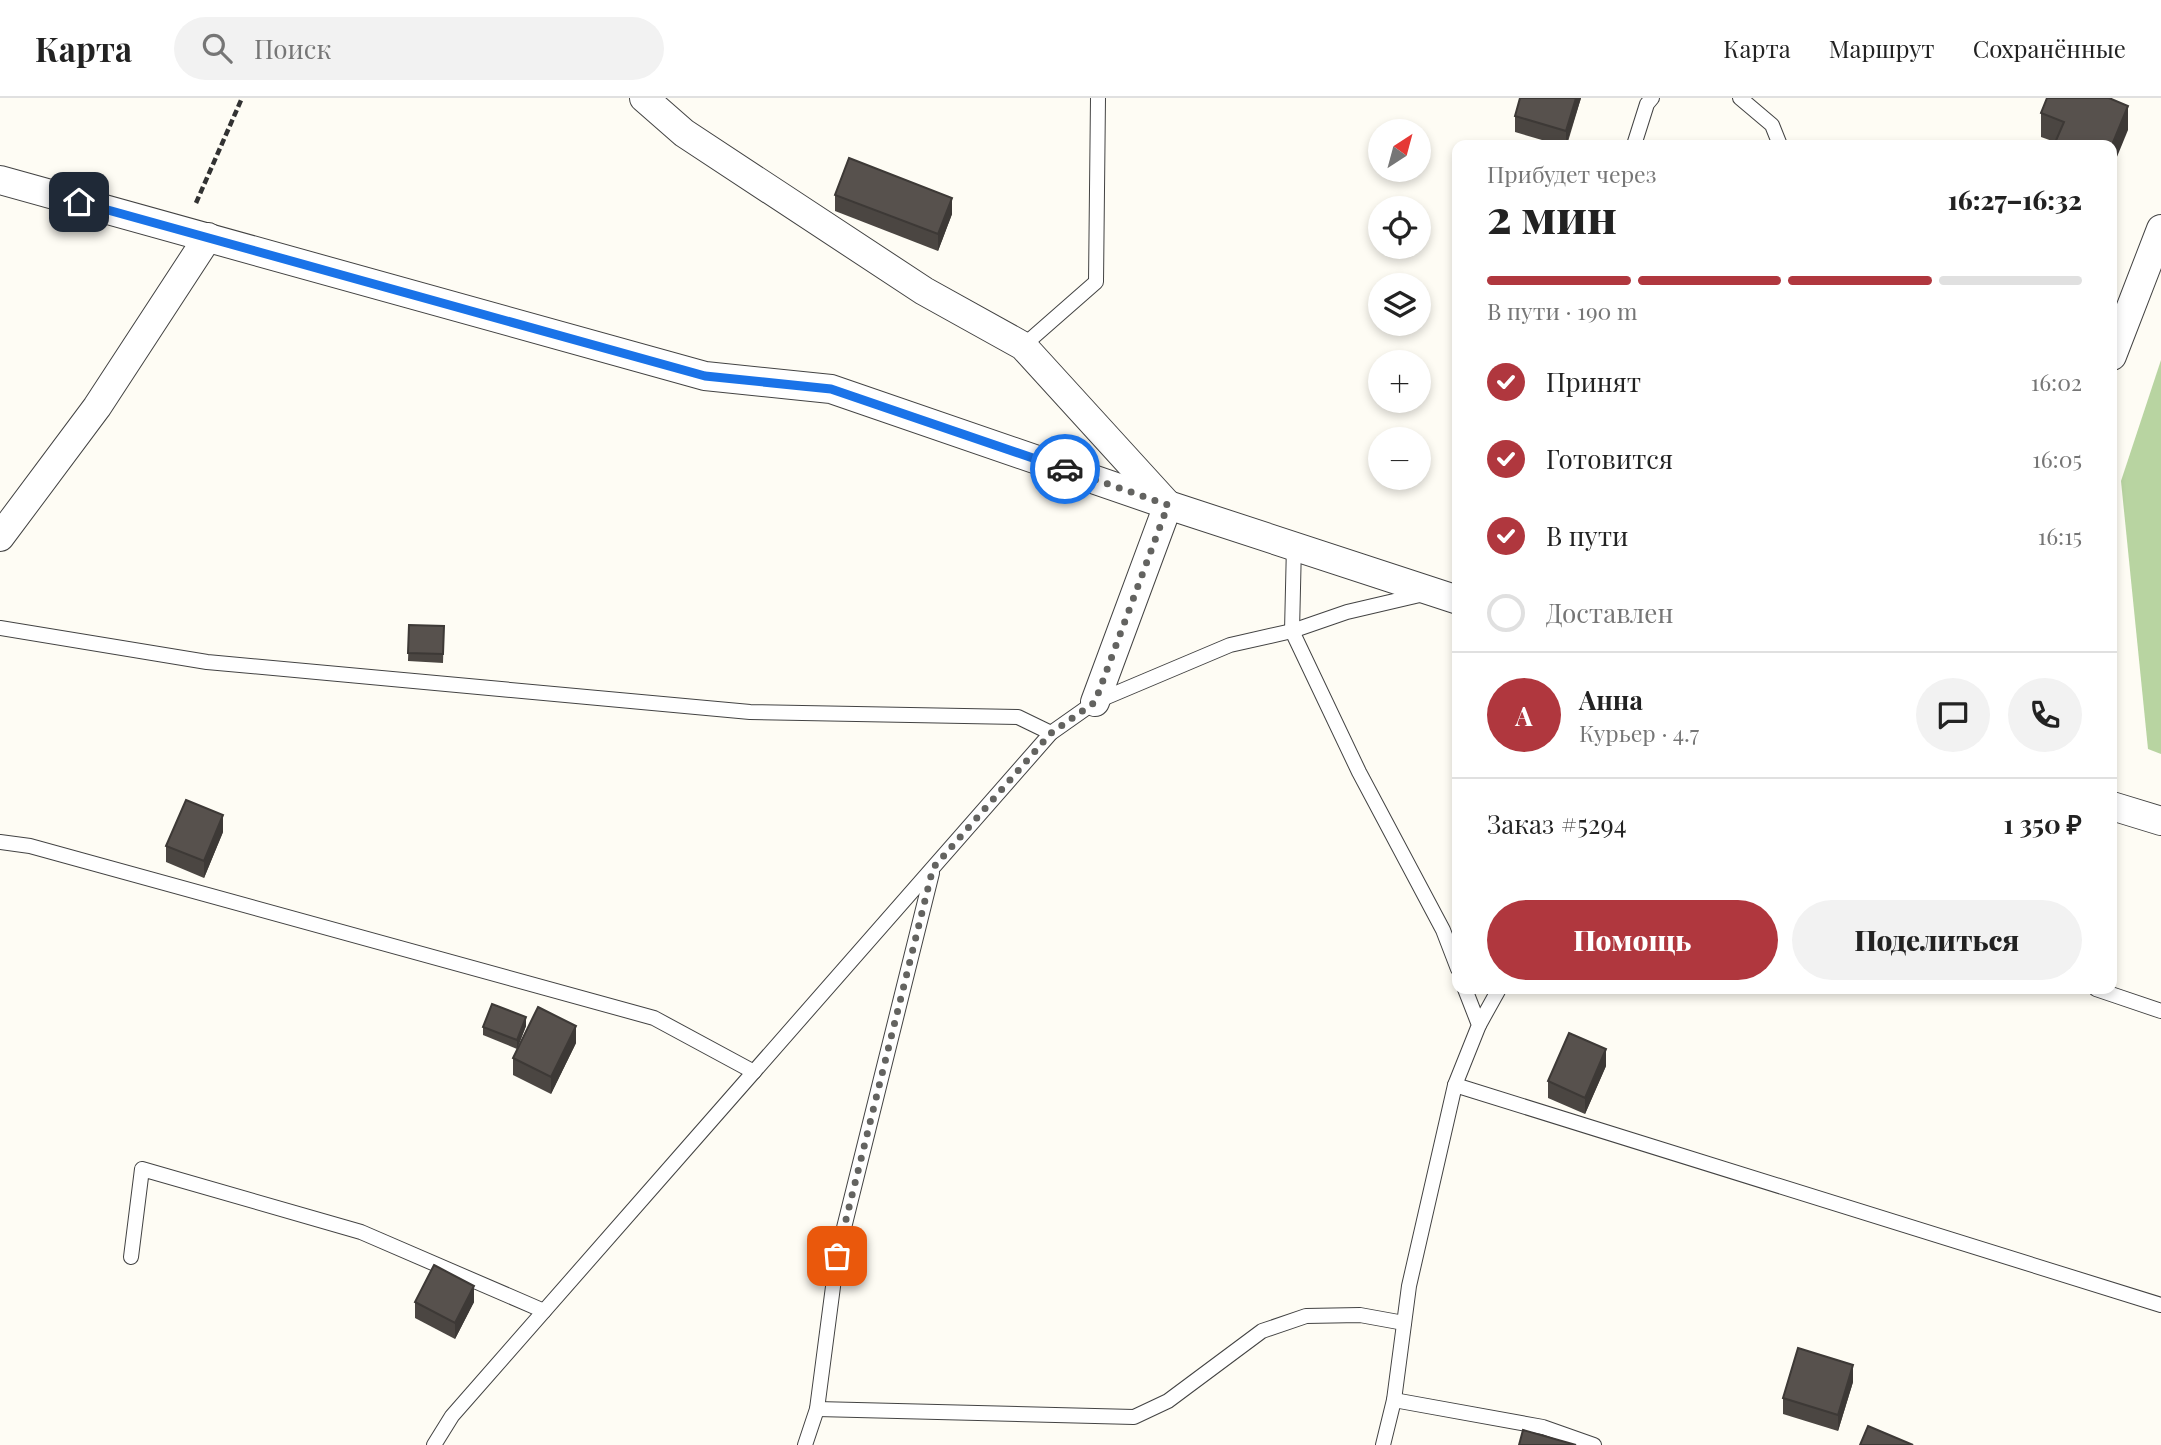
<!DOCTYPE html>
<html lang="ru">
<head>
<meta charset="utf-8">
<style>
	:root { --surface:#fff; --page:#f2f2f2; --text:#222; --muted:#767676; --line:#e0e0e0; --accent:#b0373e }
	body { margin:0; font-family:"Playfair Display",serif; background:var(--page); color:var(--text); height:100vh; display:flex; flex-direction:column; font-size:26px; white-space:nowrap }
	* { box-sizing:border-box; margin:0 }
	p { font-size:23px; color:var(--muted) }
	.icon { flex:none; width:38px; height:38px; fill:none; stroke:currentColor; stroke-width:2; stroke-linecap:round; stroke-linejoin:round }
	.map { position:relative; flex:1; overflow:hidden }
	.side { position:absolute; left:1452px; top:42px; width:665px; height:854px; display:flex; flex-direction:column; background:var(--surface); border-radius:14px; box-shadow:0 4px 10px #0003 }
	.side>* { flex:none }
	.needle { width:46px; rotate:36deg }
	.fabs { position:absolute; left:1368px; top:21px; display:grid; gap:14px }
	.fabs a { display:grid; place-items:center; width:63px; height:63px; border-radius:50%; background:var(--surface); box-shadow:0 4px 10px #0003; font-size:35px }
	.pin { position:absolute; display:grid; place-items:center; width:60px; height:60px; color:#fff; margin:-30px; border-radius:14px; box-shadow:0 4px 10px #0006 }
	.courier { position:absolute; display:grid; place-items:center; width:70px; height:70px; margin:-35px; border:5px solid #1a73e8; border-radius:50%; background:#fff; color:#222; box-shadow:0 2px 9px #0007 }
	.summary em { font-style:normal; font-weight:800 }
	.summary div { display:flex; flex-direction:column-reverse }
	.summary { display:flex; align-items:center; justify-content:space-between; height:119px; padding:0 35px }
	h1 { font-size:46px; font-weight:800; line-height:52px }
	.bar { display:grid; grid-template-columns:repeat(4,1fr); gap:10px 7px; align-content:center; height:84px; padding:0 35px }
	.bar i { height:9px; border-radius:5px; background:var(--line) }
	.bar .current { background:var(--accent) }
	.bar p { grid-column:span 4 }
	.line { display:flex; align-items:center; gap:18px; padding:0 35px; border-top:2px solid var(--line) }
	.line div { flex:1 }
	.round { display:grid; place-items:center; flex:none; width:74px; height:74px; border-radius:37px; background:var(--page) }
	ol { padding:0 35px; list-style:none }
	li { display:flex; align-items:center; gap:21px; height:77px }
	li p { margin-inline-start:auto }
	li .icon { padding:7px; border-radius:50%; background:var(--accent); color:#fff; stroke-width:4 }
	li:last-child { color:var(--muted) }
	li i { width:38px; height:38px; border:4px solid var(--line); border-radius:50% }
	.primary-button { display:flex; gap:14px; margin-top:auto; padding:14px 35px }
	.primary-button a { flex:1; height:80px; border-radius:42px; background:var(--accent); color:#fff; font-size:28px; font-weight:800; line-height:80px; text-align:center }
	.primary-button a+a { background:var(--page); color:var(--text) }
	header { display:flex; align-items:center; gap:42px; box-sizing:border-box; height:98px; padding:0 35px; background:var(--surface); border-bottom:2px solid var(--line) }
	header strong { font-size:33px }
	nav { display:flex; gap:38px; margin-inline-start:auto; font-size:24px }
	.search { width:490px; height:63px; background:var(--page); display:flex; align-items:center; gap:18px; box-sizing:border-box; padding:0 24px; border-radius:38px; color:var(--muted); font-size:26px }
	.map>svg:first-child { display:block }
	.forest { fill:#b8d4a1 }
	.lines { fill:none; stroke-linecap:round; stroke-linejoin:round }
	.service-casing { stroke:#434343; stroke-width:16 }
	.minor-casing { stroke:#434343; stroke-width:30 }
	.path { stroke:#323232; stroke-width:4.5; stroke-dasharray:7 3.5; stroke-linecap:butt }
	.service { stroke:#fff; stroke-width:14 }
	.minor { stroke:#fff; stroke-width:28 }
	.wall { fill:#4b4642 }
	.shaded-wall { fill:#3d3936 }
	.building { fill:#57514d; stroke:#3d3936; stroke-width:2 }
	.done { stroke:#636360; stroke-width:7; stroke-dasharray:0 12.6 }
	.route { stroke:#1a73e8; stroke-width:9 }
</style>
</head>
<body>
<header>
<strong>Карта</strong>
<div class="search"><svg class="icon" aria-label="search" viewBox="0 0 24 24"><circle cx="10" cy="10" r="6"/><path d="M15 15l6 6"/></svg>Поиск</div>
<nav><a>Карта</a><a>Маршрут</a><a>Сохранённые</a></nav>
</header>
<div class="map">
<svg width="2161" height="1347" viewBox="0 0 2161 1347">
	<rect width="100%" height="100%" fill="#fefcf4"/>
	<!-- forest -->
	<path class="forest" d="M2161,262V656L2148,651L2121,383Z"/>
	<g class="lines">
		<!-- service casing -->
		<g class="service-casing">
			<g id="service">
				<path d="M1740,0L1772,27L1780,47"/>
				<path d="M1634,47L1647,6L1652,0"/>
				<path d="M1023,248L1096,184L1098,0"/>
				<path d="M1294,447L1292,533L1359,674L1443,832L1458,871"/>
				<path d="M0,530L207,564L750,614L1018,619L1051,635"/>
				<path d="M0,744L30,748L654,920L754,974"/>
				<path d="M2096,891L2161,913"/>
				<path d="M1479,927L1499,891"/>
				<path d="M1455,987L2161,1207"/>
				<path d="M131,1159L142,1071L361,1134L544,1213"/>
				<path d="M1394,1302L1543,1329L1594,1347"/>
				<path d="M817,1311L1134,1319L1168,1303L1262,1233L1306,1218L1360,1217L1404,1225"/>
				<path d="M434,1347L452,1318L1051,635L1095,604L1230,547L1292,533L1347,514L1424,496"/>
				<path d="M805,1347L817,1311L837,1158L932,775"/>
				<path d="M1383,1347L1394,1302L1409,1188L1455,987L1479,927L1465,891"/>
			</g>
		</g>
		<!-- minor casing -->
		<g class="minor-casing">
			<g id="minor">
				<path d="M644,0L684,35L924,193L1023,248L1168,407L1095,604"/>
				<path d="M0,82L705,278L831,291L1168,407L1458,502"/>
				<path d="M2112,258L2161,131"/>
				<path d="M0,439L97,309L208,139"/>
				<path d="M2112,708L2161,723"/>
			</g>
		</g>
		<!-- path -->
		<path class="path" d="M196,105L242,0"/>
		<!-- service -->
		<use href="#service" class="service"/>
		<!-- minor -->
		<use href="#minor" class="minor"/>
	</g>
	<!-- wall -->
	<g class="wall">
		<path d="M1520,0H1581L1567,47H1559L1515,34V18Z"/>
		<path d="M2041,15L2128,32L2055,44L2041,39Z"/>
		<path d="M835,97L952,116L938,153L835,113Z"/>
		<path d="M409,527L444,528L443,565L408,563Z"/>
		<path d="M223,734L204,780L166,764V748Z"/>
		<path d="M526,928L517,951L483,937V929Z"/>
		<path d="M576,945L551,996L513,977V960Z"/>
		<path d="M1606,968L1585,1016L1548,1000V983Z"/>
		<path d="M415,1204H474L455,1241L415,1220Z"/>
		<path d="M1853,1284L1838,1333L1783,1316V1300Z"/>
	</g>
	<!-- shaded-wall -->
	<g class="shaded-wall">
		<path d="M1576,0H1581L1566,47V33Z"/>
		<path d="M2128,8V32L2112,71V47Z"/>
		<path d="M952,100V116L938,153V136Z"/>
		<path d="M223,717V734L204,780V763Z"/>
		<path d="M526,919V928L517,951V942Z"/>
		<path d="M576,928V945L551,996V979Z"/>
		<path d="M1606,951V968L1585,1016V1000Z"/>
		<path d="M474,1188V1204L455,1241V1225Z"/>
		<path d="M1853,1267V1284L1838,1333V1317Z"/>
	</g>
	<!-- building -->
	<g class="building">
		<path d="M1520,0H1576L1566,33L1515,18Z"/>
		<path d="M2047,0H2109L2128,8L2112,47H2054L2064,24L2041,15Z"/>
		<path d="M849,60L952,100L938,136L835,97Z"/>
		<path d="M409,527L444,528L443,556L408,555Z"/>
		<path d="M186,702L223,717L204,763L166,748Z"/>
		<path d="M492,906L526,919L517,942L483,929Z"/>
		<path d="M538,909L576,928L551,979L513,960Z"/>
		<path d="M1569,935L1606,951L1585,1000L1548,983Z"/>
		<path d="M434,1167L474,1188L455,1225L415,1204Z"/>
		<path d="M1798,1250L1853,1267L1838,1317L1783,1300Z"/>
		<path d="M1868,1328L1913,1347H1860Z"/>
		<path d="M1523,1332L1576,1347H1519Z"/>
	</g>
	<g class="lines">
		<!-- done -->
		<path class="done" d="M837,1158L933,770L1051,635L1095,604L1168,407L1065,371"/>
		<!-- route -->
		<path class="route" d="M79,104L705,278L831,291L1065,371"/>
	</g>
</svg>
<div class="fabs">
<a><svg class="needle" viewBox="-14 -14 28 28"><path d="M0-13l5 13h-10z" fill="#e53935"/><path d="M0 13l5-13h-10z" fill="#767676"/></svg></a>
<a><svg class="icon" aria-label="locate" viewBox="0 0 24 24"><circle cx="12" cy="12" r="6"/><path d="M12 2v4M12 18v4M2 12h4M18 12h4"/></svg></a>
<a><svg class="icon" aria-label="layers" viewBox="0 0 24 24"><path d="M12 4l9 5-9 5-9-5zM3 14l9 5 9-5"/></svg></a>
<a>+</a>
<a>−</a>
</div>
<div class="pin" style="left:837px;top:1158px;background:#ea580c"><svg class="icon" aria-label="bag" viewBox="0 0 24 24"><path d="M5 8h14l-1 12H6zM9 8a3 3 0 0 1 6 0"/></svg></div>
<div class="pin" style="left:79px;top:104px;background:#1f2937"><svg class="icon" aria-label="home" viewBox="0 0 24 24"><path d="M3 11l9-7 9 7M6 9v11h12V9"/></svg></div>
<div class="courier" style="left:1065px;top:371px"><svg class="icon" aria-label="car" viewBox="0 0 24 24"><path d="M5 17H2v-5l4-1 3-4h7l3 4 3 1v5h-3M9 17h6M6 11h13"/><circle cx="7" cy="17" r="2"/><circle cx="17" cy="17" r="2"/></svg></div>
<section class="side">
<div class="summary"><div><h1>2 мин</h1><p>Прибудет через</p></div><em>16:27–16:32</em></div>
<div class="bar"><i class="current"></i><i class="current"></i><i class="current"></i><i></i><p>В пути · 190 m</p></div>
<ol>
<li><svg class="icon" aria-label="check" viewBox="0 0 24 24"><path d="M5 12l5 5 9-10"/></svg>Принят<p>16:02</p></li>
<li><svg class="icon" aria-label="check" viewBox="0 0 24 24"><path d="M5 12l5 5 9-10"/></svg>Готовится<p>16:05</p></li>
<li><svg class="icon" aria-label="check" viewBox="0 0 24 24"><path d="M5 12l5 5 9-10"/></svg>В пути<p>16:15</p></li>
<li><i></i>Доставлен</li>
</ol>
<div class="line" style="height:126px"><b class="round" style="background:var(--accent);color:#fff">А</b><div><b>Анна</b><p>Курьер · 4.7</p></div><a class="round"><svg class="icon" aria-label="chat" viewBox="0 0 24 24"><path d="M4 5h16v11H9l-5 4z"/></svg></a><a class="round"><svg class="icon" aria-label="phone" viewBox="0 0 24 24"><path d="M5 4h4l2 5-3 2q2 4 5 5l2-3 5 2v4C11 20 4 13 5 4z"/></svg></a></div>
<div class="line" style="height:91px"><div>Заказ #5294</div><b>1 350 ₽</b></div>
<div class="primary-button"><a>Помощь</a><a>Поделиться</a></div>
</section>
</div>
</body>
</html>
